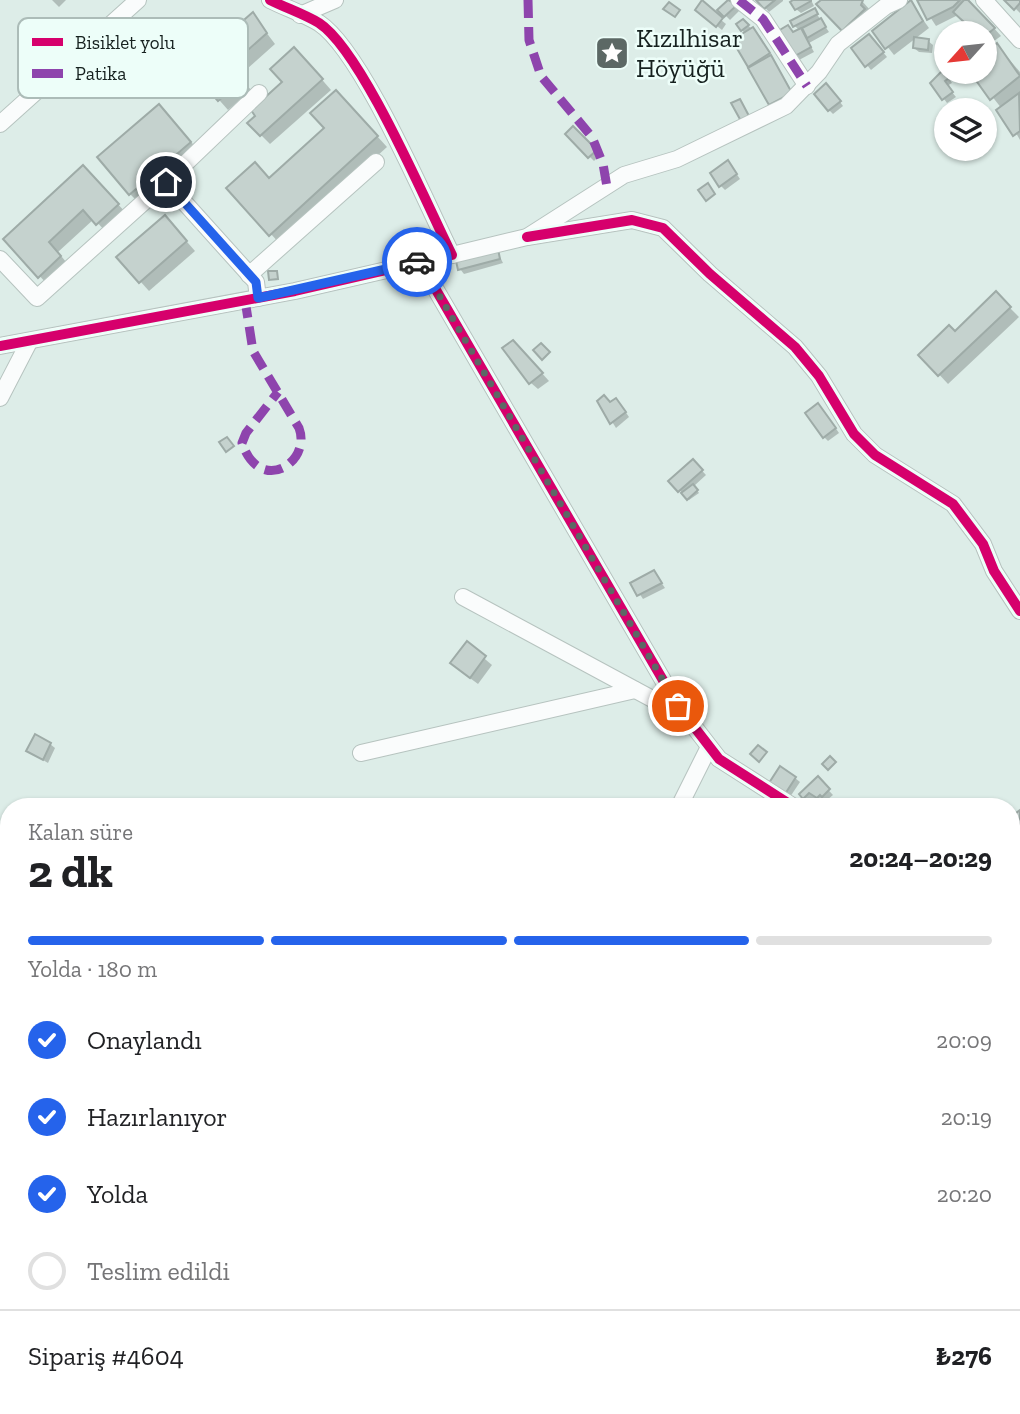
<!DOCTYPE html>
<html lang="tr">
<head>
<meta charset="utf-8">
<style>
	:root { --surface:#fff; --page:#f2f2f2; --text:#202124; --muted:#757577; --line:#e0e0e0; --accent:#2563eb }
	body { margin:0; font-family:"Zilla Slab",serif; background:var(--page); color:var(--text); height:100vh; display:flex; flex-direction:column; font-size:26px; white-space:nowrap }
	* { box-sizing:border-box; margin:0 }
	p { font-size:23px; color:var(--muted) }
	.icon { flex:none; width:38px; height:38px; fill:none; stroke:currentColor; stroke-width:2; stroke-linecap:round; stroke-linejoin:round }
	.map { position:relative; flex:1; overflow:hidden }
	.sheet { position:absolute; left:0px; top:798px; width:1020px; height:616px; display:flex; flex-direction:column; background:var(--surface); border-radius:28px 28px 0 0; box-shadow:0 2px 5px #0004 }
	.sheet>* { flex:none }
	.needle { width:46px; rotate:243deg }
	.controls { position:absolute; left:934px; top:21px; display:grid; gap:14px }
	.controls a { display:grid; place-items:center; width:63px; height:63px; border-radius:50%; background:var(--surface); box-shadow:0 2px 5px #0004; font-size:35px }
	.pin { position:absolute; display:grid; place-items:center; width:60px; height:60px; color:#fff; margin:-30px; border:4px solid #fff; border-radius:50%; box-shadow:0 2px 7px #0007 }
	.courier { position:absolute; display:grid; place-items:center; width:70px; height:70px; margin:-35px; border:5px solid #2563eb; border-radius:50%; background:#fff; color:#222; box-shadow:0 2px 9px #0007 }
	.head em { font-style:normal; font-weight:800 }
	.head div { display:flex; flex-direction:column-reverse }
	.head { display:flex; align-items:center; justify-content:space-between; height:119px; padding:0 28px }
	h1 { font-size:46px; font-weight:800; line-height:52px }
	.bar { display:grid; grid-template-columns:repeat(4,1fr); gap:10px 7px; align-content:center; height:84px; padding:0 28px }
	.bar i { height:9px; border-radius:5px; background:var(--line) }
	.bar .active { background:var(--accent) }
	.bar p { grid-column:span 4 }
	.line { display:flex; align-items:center; gap:18px; padding:0 28px; border-top:2px solid var(--line) }
	.line div { flex:1 }
	ol { padding:0 28px; list-style:none }
	li { display:flex; align-items:center; gap:21px; height:77px }
	li p { margin-inline-start:auto }
	li .icon { padding:7px; border-radius:50%; background:var(--accent); color:#fff; stroke-width:4 }
	li:last-child { color:var(--muted) }
	li i { width:38px; height:38px; border:4px solid var(--line); border-radius:50% }
	.map>svg:first-child { display:block }
	.shadow { fill:#0003 }
	.building { fill:#c5d2ce; stroke:#9eaba7; stroke-width:2 }
	.lines { fill:none; stroke-linecap:round; stroke-linejoin:round }
	.minor-casing { stroke:#b6c3bf; stroke-width:18 }
	.minor { stroke:#fafcfc; stroke-width:16 }
	.quiet { stroke:#8e44ad; stroke-width:9; stroke-dasharray:18 9; stroke-linecap:butt }
	.cycleway-casing { stroke:#edfef9; stroke-width:15 }
	.cycleway { stroke:#d6006c; stroke-width:10 }
	.done { stroke:#5c6865; stroke-width:7; stroke-dasharray:0 12.6 }
	.route { stroke:#2563eb; stroke-width:9 }
	.labels { text-anchor:middle; stroke-width:5; stroke-linejoin:round; paint-order:stroke }
	.poi-label { font-size:26px; fill:#16211f; stroke:#edfef9; text-anchor:start }
	.key { fill:#edfef9; stroke:#acbcb8; stroke-width:2 }
	.key-label { font-size:19px; fill:#16211f }
</style>
</head>
<body>
<div class="map">
<svg width="1020" height="1414" viewBox="0 0 1020 1414">
	<rect width="100%" height="100%" fill="#ddede8"/>
	<!-- shadow -->
	<g class="shadow">
		<path d="M52,0H66L59,7Z"/>
		<path d="M731,0L740,10L730,20L720,10Z"/>
		<path d="M758,0H783V1L769,12Z"/>
		<path d="M797,0H811L814,6L801,13L796,9Z"/>
		<path d="M823,0H861L870,10L850,36L819,4Z"/>
		<path d="M919,0H969L1001,36L990,44L985,40V33L958,15L936,26Z"/>
		<path d="M1007,0H1020V13Z"/>
		<path d="M911,3L929,28L894,55L875,31Z"/>
		<path d="M814,10L829,32L809,43L814,52L799,60L794,56L800,31L795,26Z"/>
		<path d="M702,14L721,20L726,24L722,30Z"/>
		<path d="M253,15L275,44L239,76L251,90L228,110L191,68Z"/>
		<path d="M743,21L760,36L797,100L778,111L734,40L745,34L738,24Z"/>
		<path d="M873,40L887,57L871,70L867,65Z"/>
		<path d="M928,41L933,45L932,53L919,52L914,48Z"/>
		<path d="M997,45L1020,72V140L1002,109L973,72H985Z"/>
		<path d="M304,59L331,90L270,144L261,135L284,82Z"/>
		<path d="M944,71L952,83L947,86L956,97L947,103L932,83Z"/>
		<path d="M831,90L843,106L833,114L829,110Z"/>
		<path d="M346,102L387,147L280,244L271,234L269,180L326,128Z"/>
		<path d="M168,116L200,152L140,204L130,194Z"/>
		<path d="M573,129L600,155L594,161L567,134Z"/>
		<path d="M732,167L740,179L725,190L721,186Z"/>
		<path d="M93,177L127,214L107,233L94,219L58,252L70,267L49,286L5,239Z"/>
		<path d="M174,227L195,251L149,291L140,281Z"/>
		<path d="M497,251L503,263L464,274L460,269Z"/>
		<path d="M996,294L1019,317L948,384L921,355L955,333Z"/>
		<path d="M520,349L549,381L538,389L531,383Z"/>
		<path d="M599,401L620,404L629,417L616,428Z"/>
		<path d="M823,410L839,433L828,441L824,437Z"/>
		<path d="M693,461L706,475L694,486L699,493L689,500L671,481Z"/>
		<path d="M654,572L665,588L643,599L633,584Z"/>
		<path d="M467,644L492,665L478,684L459,670Z"/>
		<path d="M50,744L55,748L48,763L28,751Z"/>
		<path d="M795,778L800,782L790,797L775,787Z"/>
		<path d="M818,779L833,795L827,800L816,799L809,802L801,794Z"/>
		<path d="M1020,812V845L1019,846L1012,838V818Z"/>
	</g>
	<!-- building -->
	<g class="building">
		<path d="M702,0L723,18L716,27L695,10Z"/>
		<path d="M728,0L737,5L724,17L717,10Z"/>
		<path d="M756,0H775L764,9Z"/>
		<path d="M793,0H811V1L795,10L790,2Z"/>
		<path d="M821,0H863L861,5L865,9L842,31L816,4Z"/>
		<path d="M911,0L923,21L885,49L872,31Z"/>
		<path d="M917,0H960L953,7L927,20Z"/>
		<path d="M964,0H968L995,28L985,36L976,33L953,12Z"/>
		<path d="M1004,0H1020V3L1014,10Z"/>
		<path d="M669,2L680,10L675,17L663,9Z"/>
		<path d="M815,8L818,14L793,27L790,21Z"/>
		<path d="M253,12L267,33L231,65L243,79L218,101L189,68Z"/>
		<path d="M821,18L826,27L807,38L802,28Z"/>
		<path d="M743,19L749,25L741,31L736,24Z"/>
		<path d="M788,25L793,32L801,28L811,47L793,57L778,31Z"/>
		<path d="M753,27L770,53L748,67L732,40Z"/>
		<path d="M869,34L884,52L865,67L851,48Z"/>
		<path d="M914,37L929,39L928,50L913,48Z"/>
		<path d="M997,43L1020,76L990,100L970,72H985V53Z"/>
		<path d="M294,47L323,79L260,136L247,123L255,116L251,110L282,82L270,69Z"/>
		<path d="M771,55L792,93L769,105L748,68Z"/>
		<path d="M944,69L949,78L945,81L953,92L942,100L930,83Z"/>
		<path d="M826,83L841,101L828,111L814,94Z"/>
		<path d="M336,90L378,136L269,236L226,188L255,162L269,178L324,128L310,113Z"/>
		<path d="M1019,93L1020,131L1013,136L996,110Z"/>
		<path d="M740,99L749,116L741,121L731,103Z"/>
		<path d="M159,104L191,142L129,195L97,157Z"/>
		<path d="M573,126L597,150L588,158L565,134Z"/>
		<path d="M728,160L737,174L719,187L710,173Z"/>
		<path d="M83,165L119,204L96,225L83,210L49,242L61,256L38,278L3,239Z"/>
		<path d="M708,183L715,194L706,201L698,190Z"/>
		<path d="M165,215L187,241L139,283L116,257Z"/>
		<path d="M498,249L500,259L458,270L456,261Z"/>
		<path d="M268,271H277L278,279L269,280Z"/>
		<path d="M996,291L1011,307L938,376L918,355L949,325L955,331Z"/>
		<path d="M513,340L543,373L529,384L502,348Z"/>
		<path d="M541,343L550,352L542,360L533,350Z"/>
		<path d="M604,395L610,402L616,398L626,412L610,424L597,401Z"/>
		<path d="M818,403L836,428L823,438L805,413Z"/>
		<path d="M227,437L234,446L226,452L219,442Z"/>
		<path d="M693,459L703,470L678,492L668,481Z"/>
		<path d="M693,484L698,490L687,500L681,493Z"/>
		<path d="M654,570L662,583L637,596L630,583Z"/>
		<path d="M467,641L486,656L470,678L450,663Z"/>
		<path d="M35,734L51,743L43,760L26,751Z"/>
		<path d="M758,745L767,752L759,762L750,754Z"/>
		<path d="M830,756L836,762L828,770L822,764Z"/>
		<path d="M780,766L796,777L785,794L769,783Z"/>
		<path d="M818,776L830,789L822,797L820,795L817,798L809,793L803,799L799,794Z"/>
		<path d="M1020,810V834L1012,840V816Z"/>
	</g>
	<g class="lines">
		<!-- minor casing -->
		<g class="minor-casing">
			<g id="minor">
				<path d="M739,0L763,19L807,86"/>
				<path d="M984,0L1020,40"/>
				<path d="M300,15L335,0"/>
				<path d="M0,124L138,0"/>
				<path d="M166,182L256,282L258,298"/>
				<path d="M527,237L632,220L663,228L710,274L795,347L819,376L854,434L875,455L953,504L983,544L994,571L1020,611"/>
				<path d="M452,255L527,237L624,175L677,159L786,106L819,72L838,44L886,6L899,0"/>
				<path d="M0,259L37,298L166,182L259,93"/>
				<path d="M428,260L432,283L678,706L719,759L794,807"/>
				<path d="M249,275L376,162"/>
				<path d="M0,346L295,291L452,255C426,203 362,51 319,23C304,14 286,8 270,0"/>
				<path d="M0,398L29,342"/>
				<path d="M463,597L682,715"/>
				<path d="M361,753L635,690"/>
				<path d="M679,807L709,747"/>
				<path d="M1012,1120L1020,1142"/>
				<path d="M0,1402L6,1390"/>
				<path d="M31,1405L43,1414"/>
				<path d="M387,1414L391,1405"/>
			</g>
		</g>
		<!-- minor -->
		<use href="#minor" class="minor"/>
		<!-- quiet -->
		<g class="quiet">
			<path d="M528,0L529,40L541,76L592,137L603,164L607,187"/>
			<path d="M739,0L763,19L807,86"/>
			<path d="M245,300L253,351L299,428C312,462 260,496 242,443L246,433L278,392"/>
			<path d="M0,849L9,853"/>
		</g>
		<!-- cycleway casing -->
		<g class="cycleway-casing">
			<g id="cycleway">
				<path d="M527,237L632,220L663,228L710,274L795,347L819,376L854,434L875,455L953,504L983,544L994,571L1020,611"/>
				<path d="M428,260L432,283L678,706L719,759L794,807"/>
				<path d="M0,346L295,291L452,255C426,203 362,51 319,23C304,14 286,8 270,0"/>
			</g>
		</g>
		<!-- cycleway -->
		<use href="#cycleway" class="cycleway"/>
	</g>
	<g class="lines">
		<!-- done -->
		<path class="done" d="M417,262L428,260L432,283L678,706"/>
		<!-- route -->
		<path class="route" d="M166,182L256,282L258,298L417,262"/>
	</g>
	<!-- icons -->
	<defs>
		<g id="sight-square" transform="scale(1.75)"><rect x="-9" y="-9" width="18" height="18" rx="4" fill="#5c6865" stroke="#edfef9"/><path d="M0-6L1.8-2.2L6-1.7L2.9 1.2L3.7 5.4L0 3.3L-3.7 5.4L-2.9 1.2L-6-1.7L-1.8-2.2Z" fill="#fff"/></g>
	</defs>
	<g fill-rule="evenodd">
		<use href="#sight-square" x="612" y="53"/>
	</g>
	<g class="labels">
		<!-- poi labels -->
		<g class="poi-label">
			<text x="636" y="47">Kızılhisar<tspan x="636" dy="30">Höyüğü</tspan></text>
		</g>
	</g>
	<!-- legend -->
	<rect x="18" y="18" width="230" height="80" rx="10" class="key"/>
	<rect x="32" y="38" width="31" height="8" fill="#d6006c"/>
	<rect x="32" y="69" width="31" height="9" fill="#8e44ad"/>
	<g class="key-label">
		<text x="75" y="49">Bisiklet yolu</text>
		<text x="75" y="80">Patika</text>
	</g>
</svg>
<div class="controls">
<a><svg class="needle" viewBox="-14 -14 28 28"><path d="M0-13l5 13h-10z" fill="#e53935"/><path d="M0 13l5-13h-10z" fill="#757577"/></svg></a>
<a><svg class="icon" aria-label="layers" viewBox="0 0 24 24"><path d="M12 4l9 5-9 5-9-5zM3 14l9 5 9-5"/></svg></a>
</div>
<div class="pin" style="left:678px;top:706px;background:#ea580c"><svg class="icon" aria-label="bag" viewBox="0 0 24 24"><path d="M5 8h14l-1 12H6zM9 8a3 3 0 0 1 6 0"/></svg></div>
<div class="pin" style="left:166px;top:182px;background:#1f2937"><svg class="icon" aria-label="home" viewBox="0 0 24 24"><path d="M3 11l9-7 9 7M6 9v11h12V9"/></svg></div>
<div class="courier" style="left:417px;top:262px"><svg class="icon" aria-label="car" viewBox="0 0 24 24"><path d="M5 17H2v-5l4-1 3-4h7l3 4 3 1v5h-3M9 17h6M6 11h13"/><circle cx="7" cy="17" r="2"/><circle cx="17" cy="17" r="2"/></svg></div>
<section class="sheet">
<div class="head"><div><h1>2 dk</h1><p>Kalan süre</p></div><em>20:24–20:29</em></div>
<div class="bar"><i class="active"></i><i class="active"></i><i class="active"></i><i></i><p>Yolda · 180 m</p></div>
<ol>
<li><svg class="icon" aria-label="check" viewBox="0 0 24 24"><path d="M5 12l5 5 9-10"/></svg>Onaylandı<p>20:09</p></li>
<li><svg class="icon" aria-label="check" viewBox="0 0 24 24"><path d="M5 12l5 5 9-10"/></svg>Hazırlanıyor<p>20:19</p></li>
<li><svg class="icon" aria-label="check" viewBox="0 0 24 24"><path d="M5 12l5 5 9-10"/></svg>Yolda<p>20:20</p></li>
<li><i></i>Teslim edildi</li>
</ol>
<div class="line" style="height:91px"><div>Sipariş #4604</div><b>₺276</b></div>
</section>
</div>
</body>
</html>
